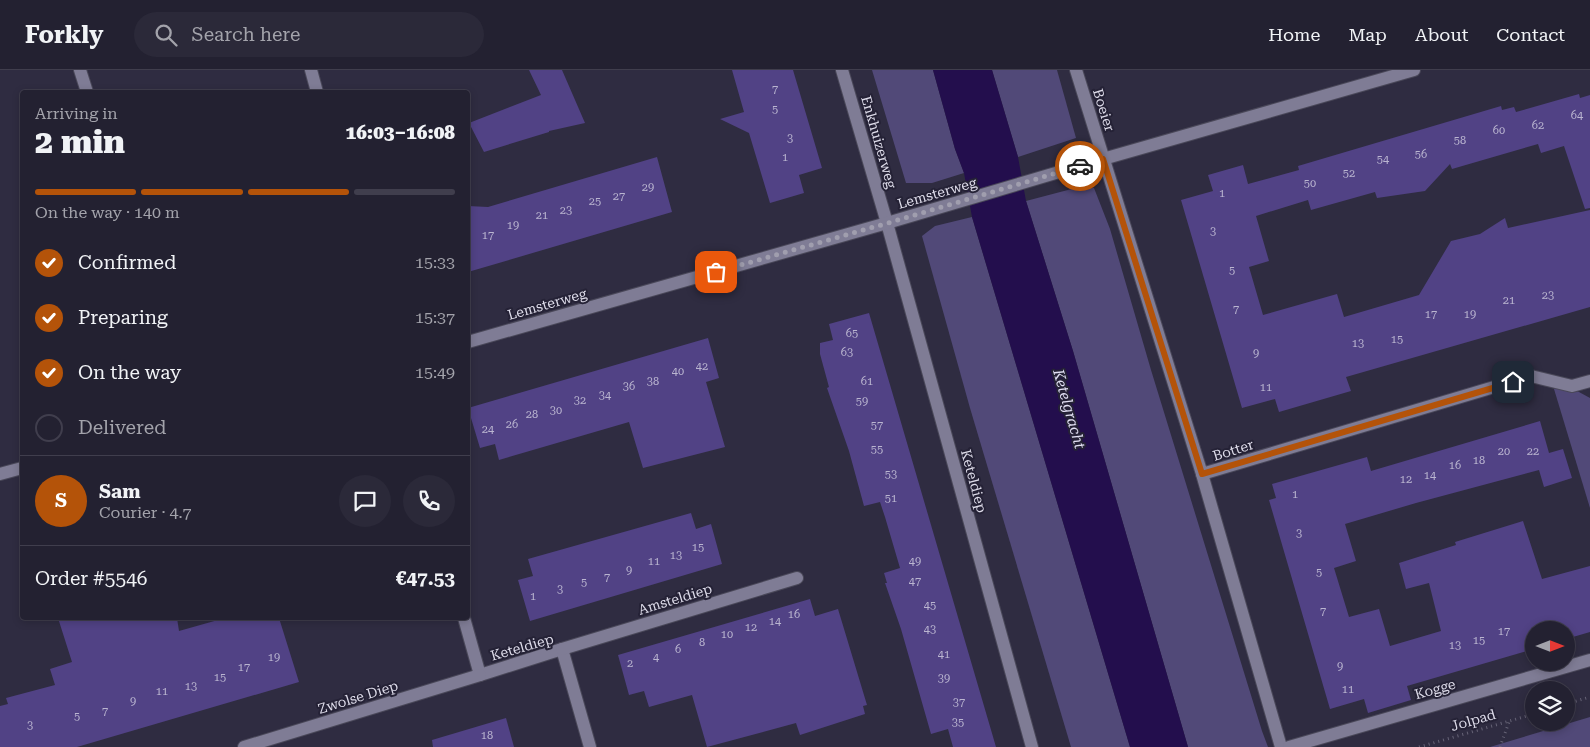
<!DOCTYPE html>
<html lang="en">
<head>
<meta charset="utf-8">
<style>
	:root { --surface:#232131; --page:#2b2939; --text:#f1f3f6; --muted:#a3a3ab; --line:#403e4d; --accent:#b45309 }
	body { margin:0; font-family:"Roboto Serif",serif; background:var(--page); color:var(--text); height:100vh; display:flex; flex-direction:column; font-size:19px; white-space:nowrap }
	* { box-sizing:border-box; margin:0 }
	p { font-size:16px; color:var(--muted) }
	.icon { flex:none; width:28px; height:28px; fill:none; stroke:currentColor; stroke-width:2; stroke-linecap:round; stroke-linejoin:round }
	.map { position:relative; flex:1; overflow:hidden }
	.drawer { position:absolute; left:20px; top:20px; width:450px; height:530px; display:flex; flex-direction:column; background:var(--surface); border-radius:5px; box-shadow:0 2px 8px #0003,0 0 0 1px var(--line) }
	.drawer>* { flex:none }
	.needle { width:32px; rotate:90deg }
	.controls { position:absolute; left:1525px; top:551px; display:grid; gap:10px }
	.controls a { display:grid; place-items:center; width:50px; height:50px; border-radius:50%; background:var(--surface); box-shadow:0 2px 8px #0003,0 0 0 1px var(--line); font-size:25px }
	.pin { position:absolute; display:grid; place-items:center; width:42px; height:42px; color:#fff; margin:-21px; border-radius:10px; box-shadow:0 2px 8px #0006 }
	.courier { position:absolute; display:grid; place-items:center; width:50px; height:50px; margin:-25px; border:4px solid #b45309; border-radius:50%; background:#fff; color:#222; box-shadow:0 1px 6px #0007 }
	.summary em { font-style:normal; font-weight:800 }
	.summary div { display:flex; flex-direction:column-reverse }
	.summary { display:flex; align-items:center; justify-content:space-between; height:85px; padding:0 15px }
	h1 { font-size:32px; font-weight:800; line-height:38px }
	.bar { display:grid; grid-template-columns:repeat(4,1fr); gap:8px 5px; align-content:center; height:60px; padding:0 15px }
	.bar i { height:6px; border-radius:4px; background:var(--line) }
	.bar .active { background:var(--accent) }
	.bar p { grid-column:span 4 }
	.line { display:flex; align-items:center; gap:12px; padding:0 15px; border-top:1px solid var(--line) }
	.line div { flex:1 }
	.round { display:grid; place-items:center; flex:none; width:52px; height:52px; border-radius:26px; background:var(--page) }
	ol { padding:0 15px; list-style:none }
	li { display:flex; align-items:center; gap:15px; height:55px }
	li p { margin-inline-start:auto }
	li .icon { padding:5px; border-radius:50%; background:var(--accent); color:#fff; stroke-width:4 }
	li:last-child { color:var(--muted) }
	li i { width:28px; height:28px; border:2px solid var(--line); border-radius:50% }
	header { display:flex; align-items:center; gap:30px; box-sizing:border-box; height:70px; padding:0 25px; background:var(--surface); border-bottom:1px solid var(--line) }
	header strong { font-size:24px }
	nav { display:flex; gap:28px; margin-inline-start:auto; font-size:18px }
	.search { width:350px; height:45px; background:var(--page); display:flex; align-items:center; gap:12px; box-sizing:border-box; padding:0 18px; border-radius:28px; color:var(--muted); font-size:19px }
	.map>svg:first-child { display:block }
	.green { fill:#514978 }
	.water { fill:#230e4d }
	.building { fill:#514285 }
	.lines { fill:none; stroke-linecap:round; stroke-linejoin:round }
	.minor-casing { stroke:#4a4859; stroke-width:14 }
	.path { stroke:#666376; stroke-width:3; stroke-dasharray:1 4; stroke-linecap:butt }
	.minor { stroke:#7f7c95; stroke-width:12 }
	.done { stroke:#a09eae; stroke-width:5; stroke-dasharray:0 9 }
	.route { stroke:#b45309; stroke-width:6 }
	.labels { text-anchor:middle; stroke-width:4; stroke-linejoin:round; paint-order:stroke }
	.number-label { font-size:11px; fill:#bab5d0 }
	.street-label { font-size:14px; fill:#dddbe9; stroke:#252236 }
	.water-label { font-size:15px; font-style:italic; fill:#e2e0f4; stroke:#252236 }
</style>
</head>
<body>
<header>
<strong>Forkly</strong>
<div class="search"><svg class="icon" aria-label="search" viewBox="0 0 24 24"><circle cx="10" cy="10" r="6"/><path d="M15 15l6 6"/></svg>Search here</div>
<nav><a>Home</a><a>Map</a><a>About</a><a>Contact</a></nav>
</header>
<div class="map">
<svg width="1590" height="677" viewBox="0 0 1590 677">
	<rect width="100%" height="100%" fill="#2f2c41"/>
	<!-- green -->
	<g class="green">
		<path d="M872,0H933L955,79L964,103L932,113H906Z"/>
		<path d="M992,0H1057L1076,68L1018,87Z"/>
		<path d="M1083,116L1094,118L1110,159L1151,300L1262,661L1268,677H1188L1073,281L1026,131Z"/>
		<path d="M972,147L1130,677H1071L970,338L922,166L935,156Z"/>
		<path d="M1565,317L1579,322L1590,328V438L1554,319Z"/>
		<path d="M1590,647V677H1490Z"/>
	</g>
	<!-- water -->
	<path class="water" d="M933,0H992L1018,87L1026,131L1073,281L1188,677H1130L972,147L964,103L955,79Z"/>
	<!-- building -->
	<g class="building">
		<path d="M529,0H562L585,53L549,61V62L484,82L469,53L541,25Z"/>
		<path d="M732,0H793L822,98L799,105L804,123L770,133L749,63L720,49L744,42Z"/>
		<path d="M1579,24L1580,28L1590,25V138L1585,139L1564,76L1541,83L1538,74L1452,99L1450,94L1425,121L1377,128L1375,122L1311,140L1308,130L1256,146L1269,191L1249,197L1263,245L1337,224L1344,247L1419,225L1451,171L1480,164L1505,148L1508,158L1590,140V237L1346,307L1351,321L1279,342L1275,329L1242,338L1181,130L1213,121L1208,105L1243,95L1248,114L1299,100L1298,96L1501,36L1502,40L1514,37L1516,42Z"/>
		<path d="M657,87L672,142L468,202V136L488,137Z"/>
		<path d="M869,243L943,496L996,677H953L948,659L931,664L901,559L885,513H887L884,503L900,498L885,447L880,432L864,436L849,381L827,318L829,317L820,284V273L833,270L829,254Z"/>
		<path d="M708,268L719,308L706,312L725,377L643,398L629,352L499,390L495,374L480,378L468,338Z"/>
		<path d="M1540,351L1549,383L1563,379L1572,408L1544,417L1539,400L1416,433L1345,454L1356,491L1334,498L1349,547L1379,539L1390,576L1441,561L1429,513L1406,519L1399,493L1456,475L1455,472L1523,451L1542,509L1590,496V562L1566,569V560H1534V579L1407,616L1411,630L1368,643L1364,629L1330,639L1269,430L1276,428L1272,414L1367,387L1371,401Z"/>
		<path d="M691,443L696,459L711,454L722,494L530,551L518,510L533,506L528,489Z"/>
		<path d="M810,529L815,546L838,539L867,635L863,636L865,644L800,665L796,653L707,677L692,625L649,637L644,621L629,625L618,585Z"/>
		<path d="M58,548H177L179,561L225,548H279L299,612L77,677H0V636L8,634L6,628L55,615L50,599L72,592Z"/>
		<path d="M506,648L514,677H433L432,670Z"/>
	</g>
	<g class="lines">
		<!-- minor casing -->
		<g class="minor-casing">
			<g id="minor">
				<path d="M80,0L87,22"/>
				<path d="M311,0L317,22"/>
				<path d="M842,0L887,153L1032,677"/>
				<path d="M1076,0L1202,404L1531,306L1572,316L1590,311"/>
				<path d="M468,272L887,153L1103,89L1414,0"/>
				<path d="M0,404L22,398"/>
				<path d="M1202,404L1281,677"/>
				<path d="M464,548L480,605L562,579L590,677"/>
				<path d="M562,579L797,508"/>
				<path d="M244,677L480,605"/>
				<path d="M1289,677L1590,590"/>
			</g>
		</g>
		<!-- path -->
		<g class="path">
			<path d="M1566,634L1590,627"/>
			<path d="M1419,677L1534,644"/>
			<path d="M1500,677L1509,652"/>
		</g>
		<!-- minor -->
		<use href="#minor" class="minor"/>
	</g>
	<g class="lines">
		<!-- done -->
		<path class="done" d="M716,202L888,153L1080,96"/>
		<!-- route -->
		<path class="route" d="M1080,96L1103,89L1202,404L1513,312"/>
	</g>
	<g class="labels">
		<!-- number labels -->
		<g class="number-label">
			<text x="775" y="23">7</text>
			<text x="775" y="43">5</text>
			<text x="1577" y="49">64</text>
			<text x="1538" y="59">62</text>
			<text x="1499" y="64">60</text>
			<text x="790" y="72">3</text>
			<text x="1460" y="74">58</text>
			<text x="1421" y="88">56</text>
			<text x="785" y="91">1</text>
			<text x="1383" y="93">54</text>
			<text x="1349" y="107">52</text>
			<text x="1310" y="117">50</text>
			<text x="648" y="121">29</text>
			<text x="1222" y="127">1</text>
			<text x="619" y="130">27</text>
			<text x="595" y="135">25</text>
			<text x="566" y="144">23</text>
			<text x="542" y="149">21</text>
			<text x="513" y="159">19</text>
			<text x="1213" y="165">3</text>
			<text x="488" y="169">17</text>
			<text x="1232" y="204">5</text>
			<text x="1548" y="229">23</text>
			<text x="1509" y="234">21</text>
			<text x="1236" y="243">7</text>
			<text x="1431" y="248">17</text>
			<text x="1470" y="248">19</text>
			<text x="852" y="267">65</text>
			<text x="1397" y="273">15</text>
			<text x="1358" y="277">13</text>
			<text x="847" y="286">63</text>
			<text x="1256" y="287">9</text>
			<text x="702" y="300">42</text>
			<text x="678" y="305">40</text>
			<text x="653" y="315">38</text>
			<text x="867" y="315">61</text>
			<text x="629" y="320">36</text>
			<text x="1266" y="321">11</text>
			<text x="605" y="329">34</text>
			<text x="580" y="334">32</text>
			<text x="862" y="335">59</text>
			<text x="556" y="344">30</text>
			<text x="532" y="348">28</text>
			<text x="512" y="358">26</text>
			<text x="877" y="359">57</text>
			<text x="488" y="363">24</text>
			<text x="877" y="383">55</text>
			<text x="1504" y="385">20</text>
			<text x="1533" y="385">22</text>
			<text x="1479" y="394">18</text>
			<text x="1455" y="399">16</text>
			<text x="891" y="408">53</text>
			<text x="1430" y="409">14</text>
			<text x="1406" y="413">12</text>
			<text x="1295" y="428">1</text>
			<text x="891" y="432">51</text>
			<text x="1299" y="467">3</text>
			<text x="698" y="481">15</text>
			<text x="676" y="489">13</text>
			<text x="654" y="495">11</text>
			<text x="915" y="495">49</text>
			<text x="629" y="504">9</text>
			<text x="1319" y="506">5</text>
			<text x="607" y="511">7</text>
			<text x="915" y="515">47</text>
			<text x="584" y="516">5</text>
			<text x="560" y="523">3</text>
			<text x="533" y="530">1</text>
			<text x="930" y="539">45</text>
			<text x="1323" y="545">7</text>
			<text x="794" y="548">16</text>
			<text x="775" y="555">14</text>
			<text x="751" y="561">12</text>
			<text x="930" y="563">43</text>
			<text x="1504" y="565">17</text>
			<text x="727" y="568">10</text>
			<text x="1479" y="574">15</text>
			<text x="702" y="576">8</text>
			<text x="1455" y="579">13</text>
			<text x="678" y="583">6</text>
			<text x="944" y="588">41</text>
			<text x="274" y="591">19</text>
			<text x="656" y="591">4</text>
			<text x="630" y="597">2</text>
			<text x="1340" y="600">9</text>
			<text x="244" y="601">17</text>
			<text x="220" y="611">15</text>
			<text x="944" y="612">39</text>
			<text x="191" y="620">13</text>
			<text x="1348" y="623">11</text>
			<text x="162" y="625">11</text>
			<text x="133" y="635">9</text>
			<text x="959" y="636">37</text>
			<text x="105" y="645">7</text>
			<text x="77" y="650">5</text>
			<text x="958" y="656">35</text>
			<text x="30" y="659">3</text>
			<text x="487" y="669">18</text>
		</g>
		<!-- street labels -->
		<g class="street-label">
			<text transform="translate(1104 40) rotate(73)" y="5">Boeier</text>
			<text transform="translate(879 72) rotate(74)" y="5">Enkhuizerweg</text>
			<text transform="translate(937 123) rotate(-16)" y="5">Lemsterweg</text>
			<text transform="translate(547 234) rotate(-16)" y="5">Lemsterweg</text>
			<text transform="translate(1233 380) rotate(-17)" y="5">Botter</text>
			<text transform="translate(974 411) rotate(75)" y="5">Keteldiep</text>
			<text transform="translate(675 529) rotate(-17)" y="5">Amsteldiep</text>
			<text transform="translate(522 577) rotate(-16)" y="5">Keteldiep</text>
			<text transform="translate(1435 619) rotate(-16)" y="5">Kogge</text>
			<text transform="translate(358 627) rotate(-17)" y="5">Zwolse Diep</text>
			<text transform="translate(1473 650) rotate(-16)" y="5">Jolpad</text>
		</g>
		<!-- water labels -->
		<g class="water-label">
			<text transform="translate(1069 339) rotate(74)" y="5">Ketelgracht</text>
		</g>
	</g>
</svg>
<div class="controls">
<a><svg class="needle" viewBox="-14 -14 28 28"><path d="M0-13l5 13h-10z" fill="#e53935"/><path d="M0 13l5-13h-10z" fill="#a3a3ab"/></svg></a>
<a><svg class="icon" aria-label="layers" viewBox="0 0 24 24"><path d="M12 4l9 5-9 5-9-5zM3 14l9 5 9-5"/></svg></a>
</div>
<div class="pin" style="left:716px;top:202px;background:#ea580c"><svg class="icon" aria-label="bag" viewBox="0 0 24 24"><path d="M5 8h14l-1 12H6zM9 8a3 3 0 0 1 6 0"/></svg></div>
<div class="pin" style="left:1513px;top:312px;background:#1f2937"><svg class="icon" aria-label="home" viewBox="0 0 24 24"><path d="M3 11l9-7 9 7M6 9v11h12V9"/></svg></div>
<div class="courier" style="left:1080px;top:96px"><svg class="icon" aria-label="car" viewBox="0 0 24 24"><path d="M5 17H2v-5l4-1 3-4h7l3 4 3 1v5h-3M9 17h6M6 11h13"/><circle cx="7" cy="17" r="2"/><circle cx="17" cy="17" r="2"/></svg></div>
<section class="drawer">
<div class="summary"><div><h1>2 min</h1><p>Arriving in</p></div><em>16:03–16:08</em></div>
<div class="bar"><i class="active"></i><i class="active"></i><i class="active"></i><i></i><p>On the way · 140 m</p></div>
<ol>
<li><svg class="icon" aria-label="check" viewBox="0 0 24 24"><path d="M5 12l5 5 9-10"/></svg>Confirmed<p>15:33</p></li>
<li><svg class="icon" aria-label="check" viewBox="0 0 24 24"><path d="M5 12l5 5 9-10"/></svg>Preparing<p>15:37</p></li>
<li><svg class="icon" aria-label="check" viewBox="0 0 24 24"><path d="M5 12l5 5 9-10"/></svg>On the way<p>15:49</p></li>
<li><i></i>Delivered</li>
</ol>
<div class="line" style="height:90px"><b class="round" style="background:var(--accent);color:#fff">S</b><div><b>Sam</b><p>Courier · 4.7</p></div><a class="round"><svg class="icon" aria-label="chat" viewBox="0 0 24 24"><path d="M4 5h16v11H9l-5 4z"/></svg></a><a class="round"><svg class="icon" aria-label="phone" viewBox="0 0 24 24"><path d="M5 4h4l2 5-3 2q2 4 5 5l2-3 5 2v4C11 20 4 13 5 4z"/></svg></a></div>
<div class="line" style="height:65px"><div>Order #5546</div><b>€47.53</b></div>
</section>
</div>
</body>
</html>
